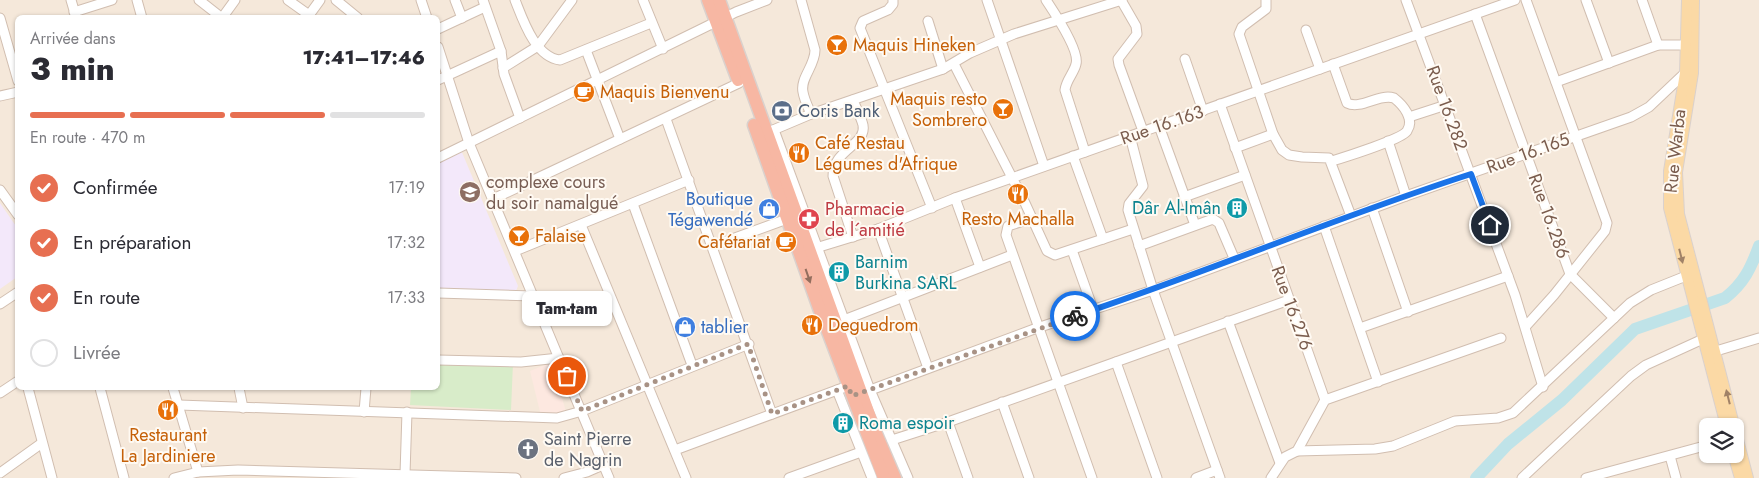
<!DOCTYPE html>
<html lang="fr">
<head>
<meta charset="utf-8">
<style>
	:root { --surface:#fff; --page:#f7f7f7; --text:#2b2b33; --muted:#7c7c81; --line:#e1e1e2; --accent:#e76f51 }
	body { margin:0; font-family:Jost,sans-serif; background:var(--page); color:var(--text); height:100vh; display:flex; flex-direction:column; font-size:19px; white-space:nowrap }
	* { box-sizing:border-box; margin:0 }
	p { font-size:16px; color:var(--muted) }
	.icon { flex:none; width:28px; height:28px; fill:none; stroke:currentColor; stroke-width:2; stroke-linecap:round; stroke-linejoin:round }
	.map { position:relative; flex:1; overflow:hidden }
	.sheet { position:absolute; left:15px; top:15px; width:425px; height:375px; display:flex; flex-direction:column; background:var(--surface); border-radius:8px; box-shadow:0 1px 4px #0004 }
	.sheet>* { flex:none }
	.buttons { position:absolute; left:1699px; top:418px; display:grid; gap:10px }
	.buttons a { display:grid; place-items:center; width:45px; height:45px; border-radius:8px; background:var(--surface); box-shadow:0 1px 4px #0004; font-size:25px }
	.pin { position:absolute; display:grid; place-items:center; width:42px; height:42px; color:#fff; margin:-21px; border:2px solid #fff; border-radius:50%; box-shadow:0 1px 5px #0007 }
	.courier { position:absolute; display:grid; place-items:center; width:50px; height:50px; margin:-25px; border:4px solid #1a73e8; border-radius:50%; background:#fff; color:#222; box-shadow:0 1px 6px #0007 }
	.bubble { position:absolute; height:35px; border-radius:8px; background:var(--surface); box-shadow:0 1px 4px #0004; font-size:16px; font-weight:800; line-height:35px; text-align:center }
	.summary em { font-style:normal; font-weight:800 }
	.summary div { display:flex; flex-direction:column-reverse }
	.summary { display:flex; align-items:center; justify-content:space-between; height:85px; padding:0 15px }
	h1 { font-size:32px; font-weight:800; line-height:38px }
	.bar { display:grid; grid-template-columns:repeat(4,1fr); gap:8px 5px; align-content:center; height:60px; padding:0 15px }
	.bar i { height:6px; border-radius:4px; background:var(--line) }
	.bar .current { background:var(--accent) }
	.bar p { grid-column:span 4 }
	ol { padding:0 15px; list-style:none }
	li { display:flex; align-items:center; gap:15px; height:55px }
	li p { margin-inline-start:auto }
	li .icon { padding:5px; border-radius:50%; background:var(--accent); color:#fff; stroke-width:4 }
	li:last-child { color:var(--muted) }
	li i { width:28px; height:28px; border:2px solid var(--line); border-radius:50% }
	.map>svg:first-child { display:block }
	.residential { fill:#f5e8da; fill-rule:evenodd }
	.commercial { fill:#fde8e0 }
	.education { fill:#f3e8fa }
	.pitch { fill:#d8ecc9 }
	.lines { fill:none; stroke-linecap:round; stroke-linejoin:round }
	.river { stroke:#bfe3e8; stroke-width:12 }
	.minor-casing { stroke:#d1beb0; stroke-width:11 }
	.major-casing { stroke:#dad1cd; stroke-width:12 }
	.highway-casing { stroke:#dad1cd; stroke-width:15 }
	.minor { stroke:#fff; stroke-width:9 }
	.major { stroke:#fbd9a5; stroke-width:10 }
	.highway { stroke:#f7b7a3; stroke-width:12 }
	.oneway { fill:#a18267 }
	.oneway2 { fill:#936e5e }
	.done { stroke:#a89285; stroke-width:5; stroke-dasharray:0 9 }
	.route { stroke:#1a73e8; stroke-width:6 }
	.labels { text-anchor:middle; stroke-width:4; stroke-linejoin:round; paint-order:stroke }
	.food-label { font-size:18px; fill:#c56008; stroke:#fffaf3; text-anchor:start }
	.street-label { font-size:18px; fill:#7a5c4d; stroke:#fffaf3 }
	.service-label { font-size:18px; fill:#4e5e75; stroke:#fffaf3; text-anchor:start }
	.education-label { font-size:18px; fill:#785e54; stroke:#fffaf3; text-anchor:start }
	.shop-label { font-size:18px; fill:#366cbe; stroke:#fffaf3; text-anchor:end }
	.culture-label { font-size:18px; fill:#0d838f; stroke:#fffaf3; text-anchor:start }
	.health-label { font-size:18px; fill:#be3a42; stroke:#fffaf3; text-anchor:start }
	.worship-label { font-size:18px; fill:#5b616d; stroke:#fffaf3; text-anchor:start }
</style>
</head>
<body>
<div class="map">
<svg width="1759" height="478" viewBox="0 0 1759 478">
	<rect width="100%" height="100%" fill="#fdf6ec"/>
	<!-- residential -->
	<path class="residential" d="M0,0H1759V478H0ZM18,18H438V388H18ZM1708,426H1735V454H1708Z"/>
	<!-- commercial -->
	<path class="commercial" d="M552,362L566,412L541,416L530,371Z"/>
	<!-- education -->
	<g class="education">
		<path d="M461,150L518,286L516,291L438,288V162Z"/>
		<path d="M0,203L18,229L17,277L0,289Z"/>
	</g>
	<!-- pitch -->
	<path class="pitch" d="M438,360L513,363L511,410L410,405L411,388H438Z"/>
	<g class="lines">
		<!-- river -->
		<path class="river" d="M1476,478L1508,444L1562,400L1635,329L1725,298C1744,283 1751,268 1759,246"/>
		<!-- minor casing -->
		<g class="minor-casing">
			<g id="minor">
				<path d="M71,0L76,17"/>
				<path d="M137,0L142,18"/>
				<path d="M199,0L222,18"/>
				<path d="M288,0L309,15"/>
				<path d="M336,0L358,18"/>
				<path d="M421,0L427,18"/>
				<path d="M455,0L462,18"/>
				<path d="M483,0L501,51"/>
				<path d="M515,0C523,20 535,57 560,60L651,23"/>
				<path d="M643,0L663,49"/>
				<path d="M801,0L815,50C815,66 800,78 803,92C804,99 808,107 811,114"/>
				<path d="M893,0V4L888,10L863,21L860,28L932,208"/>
				<path d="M987,0L1044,166"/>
				<path d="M1046,0C1054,12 1080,51 1076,64C1074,73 1066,80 1065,90L1085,152"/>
				<path d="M1121,0L1136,26L1137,34L1118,59L1119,65L1143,131"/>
				<path d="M1266,0V9L1242,27L1239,34L1273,134L1282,150L1289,155L1302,157L1329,158L1351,216"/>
				<path d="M1406,0L1515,295L1543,387"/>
				<path d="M1586,0L1609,63"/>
				<path d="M1642,0L1658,45"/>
				<path d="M74,12L112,0"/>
				<path d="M1475,14L1570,274L1614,318"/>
				<path d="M0,18L18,81"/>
				<path d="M222,18L235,0"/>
				<path d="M307,18L320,0"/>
				<path d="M928,21L943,69"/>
				<path d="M438,29L485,7"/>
				<path d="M1306,30L1320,69"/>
				<path d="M438,47L469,143L609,478"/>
				<path d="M586,50L620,139"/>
				<path d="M1185,59L1203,111"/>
				<path d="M954,64L1025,203L1047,251L1055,255L1133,229"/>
				<path d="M503,68L538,46L572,0"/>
				<path d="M438,80L501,51L504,74L520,118"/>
				<path d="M1556,82L1658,45H1686"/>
				<path d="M0,96L18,92"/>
				<path d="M853,100C856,108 861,117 863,125C867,145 833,149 833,176L853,237"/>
				<path d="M1220,104L1325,400"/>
				<path d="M1409,117L1446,105"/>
				<path d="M666,119L772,414"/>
				<path d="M1159,126L1195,225"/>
				<path d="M774,130L870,390L908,478"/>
				<path d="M766,133L811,114L943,69L970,53L1014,34L1122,0"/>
				<path d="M1130,136L1143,186L1129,204L1128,210L1153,290L1220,478"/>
				<path d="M1388,141L1406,196"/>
				<path d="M1235,148L1273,134"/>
				<path d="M1073,156L1103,239"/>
				<path d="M438,158L736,12L767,0"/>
				<path d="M1332,161C1345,157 1402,139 1407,131C1415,119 1403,105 1394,98C1379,93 1361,110 1347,103L1333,64"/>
				<path d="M0,190L18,215"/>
				<path d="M1184,197L1245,175"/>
				<path d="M955,198L980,267"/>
				<path d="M493,199L739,83"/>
				<path d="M633,204L692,365"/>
				<path d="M1372,208L1408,312"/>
				<path d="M1032,218L1008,226L1006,235L1092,478"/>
				<path d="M581,225L686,478"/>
				<path d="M1324,226L1378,382"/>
				<path d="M878,229L928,368"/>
				<path d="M713,246L787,219"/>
				<path d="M1139,246L1213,219L1219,223L1234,258"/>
				<path d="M1072,250L1093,309"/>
				<path d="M515,251L689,180"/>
				<path d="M806,251L878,229L955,198L1515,0"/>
				<path d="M438,293L532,296"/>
				<path d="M0,304L18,292"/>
				<path d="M844,320L1012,255"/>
				<path d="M1228,321L1280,463"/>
				<path d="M1526,326L1554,295L1605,231L1607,223L1526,0"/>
				<path d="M1360,328L1508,276"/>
				<path d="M1716,351L1759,338"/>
				<path d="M438,360L521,362L559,358"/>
				<path d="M1116,362L1157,478"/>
				<path d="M28,388L52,478"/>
				<path d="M100,388L124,478"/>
				<path d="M173,388L198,472"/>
				<path d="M239,388L243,408"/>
				<path d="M837,390L872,478"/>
				<path d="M0,393L18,381"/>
				<path d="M857,395L1037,328L1153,290L1406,196L1631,117L1649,107L1685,73"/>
				<path d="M1002,402L1029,478"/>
				<path d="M179,405L557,418L582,411L749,344"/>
				<path d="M364,412L366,388"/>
				<path d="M948,422L968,478"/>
				<path d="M892,440L948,422L1289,300"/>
				<path d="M675,450L848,386"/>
				<path d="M1297,451L1375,449L1393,446L1455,421L1498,418L1513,413L1630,303L1651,290L1686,276"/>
				<path d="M1670,456L1676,478"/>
				<path d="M0,473L42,443"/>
				<path d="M405,474L407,412"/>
				<path d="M174,478L198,472L238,470L516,478"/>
				<path d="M564,478L587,472L603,465"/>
				<path d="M789,478L861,452"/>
				<path d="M1196,478L1217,470"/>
				<path d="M1271,478L1285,457L1297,451L1325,400L1501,338"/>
				<path d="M1522,478L1631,376L1646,365L1703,339"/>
				<path d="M1586,478L1708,445"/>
			</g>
		</g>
		<!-- major casing -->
		<g class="major-casing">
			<g id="major">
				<path d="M1694,0L1693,73L1677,172L1679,214L1748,478"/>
				<path d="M1687,1L1685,73L1669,171V208L1726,426"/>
				<path d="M1733,454L1740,478"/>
			</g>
		</g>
		<!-- highway casing -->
		<g class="highway-casing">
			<g id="highway">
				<path d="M708,0L738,80"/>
				<path d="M719,0L875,431L895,478"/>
				<path d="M754,125L819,308L884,478"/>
			</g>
		</g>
		<!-- minor -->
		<use href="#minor" class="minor"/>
		<!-- major -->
		<use href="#major" class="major"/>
		<!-- highway -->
		<use href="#highway" class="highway"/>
	</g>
	<!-- one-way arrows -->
	<defs><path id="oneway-solid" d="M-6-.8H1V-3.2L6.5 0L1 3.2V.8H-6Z" transform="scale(1.25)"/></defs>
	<g class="oneway">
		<use href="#oneway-solid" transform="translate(1681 256) rotate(76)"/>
		<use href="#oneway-solid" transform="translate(1728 397) rotate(-104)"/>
	</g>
	<use class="oneway2" href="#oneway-solid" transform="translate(808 276) rotate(71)"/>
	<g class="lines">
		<!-- done -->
		<path class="done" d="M567,376L582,411L748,344L772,414L848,386L852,396L1075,316"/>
		<!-- route -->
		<path class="route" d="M1075,316C1208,272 1337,217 1471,174L1490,225"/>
	</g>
	<!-- icons -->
	<defs>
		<g id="bar-disc" transform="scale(1.125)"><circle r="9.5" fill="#e8710a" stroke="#fffaf3"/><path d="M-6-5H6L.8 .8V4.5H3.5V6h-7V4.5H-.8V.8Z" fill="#fff"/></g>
		<g id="cafe-disc" transform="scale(1.125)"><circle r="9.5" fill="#e8710a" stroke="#fffaf3"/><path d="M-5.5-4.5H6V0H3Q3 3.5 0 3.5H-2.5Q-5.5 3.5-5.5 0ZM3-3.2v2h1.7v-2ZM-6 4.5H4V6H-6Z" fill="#fff"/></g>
		<g id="bank-disc" transform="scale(1.125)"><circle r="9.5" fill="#5c6f8a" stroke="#fffaf3"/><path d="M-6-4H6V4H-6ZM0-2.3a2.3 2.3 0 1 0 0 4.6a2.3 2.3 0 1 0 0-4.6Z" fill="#fff"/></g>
		<g id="restaurant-disc" transform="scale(1.125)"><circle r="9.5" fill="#e8710a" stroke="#fffaf3"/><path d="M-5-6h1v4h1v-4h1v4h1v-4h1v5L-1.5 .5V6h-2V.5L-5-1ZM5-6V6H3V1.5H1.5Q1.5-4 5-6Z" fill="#fff"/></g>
		<g id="school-disc" transform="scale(1.125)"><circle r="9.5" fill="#8d6e63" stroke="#fffaf3"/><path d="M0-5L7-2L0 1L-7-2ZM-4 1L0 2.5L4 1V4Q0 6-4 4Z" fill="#fff"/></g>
		<g id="building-disc" transform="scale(1.125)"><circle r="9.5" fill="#0f9aa8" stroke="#fffaf3"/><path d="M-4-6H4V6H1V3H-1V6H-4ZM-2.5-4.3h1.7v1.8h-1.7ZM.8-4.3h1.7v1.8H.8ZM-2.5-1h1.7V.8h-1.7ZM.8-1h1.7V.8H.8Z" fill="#fff"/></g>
		<g id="shop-disc" transform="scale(1.125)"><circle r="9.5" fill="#3f7fe0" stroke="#fffaf3"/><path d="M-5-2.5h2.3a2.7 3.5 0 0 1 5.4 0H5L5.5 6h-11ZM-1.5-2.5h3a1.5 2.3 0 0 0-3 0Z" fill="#fff"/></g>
		<g id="pharmacy-disc" transform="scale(1.125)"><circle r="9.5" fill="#e0444e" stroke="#fffaf3"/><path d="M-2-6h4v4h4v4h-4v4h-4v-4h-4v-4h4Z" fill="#fff"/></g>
		<g id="church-disc" transform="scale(1.125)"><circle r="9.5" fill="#6b7280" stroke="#fffaf3"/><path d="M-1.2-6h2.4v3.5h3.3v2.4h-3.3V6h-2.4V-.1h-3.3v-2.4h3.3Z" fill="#fff"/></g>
	</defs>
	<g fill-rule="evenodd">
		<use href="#bar-disc" x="837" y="45"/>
		<use href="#cafe-disc" x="584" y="92"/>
		<use href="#bar-disc" x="1003" y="109"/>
		<use href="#bank-disc" x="782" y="111"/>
		<use href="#restaurant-disc" x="799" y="153"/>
		<use href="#school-disc" x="470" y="192"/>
		<use href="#restaurant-disc" x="1018" y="194"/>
		<use href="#building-disc" x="1237" y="208"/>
		<use href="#shop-disc" x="769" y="209"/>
		<use href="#pharmacy-disc" x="809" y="219"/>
		<use href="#bar-disc" x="519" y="236"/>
		<use href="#cafe-disc" x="786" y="242"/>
		<use href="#building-disc" x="839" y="272"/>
		<use href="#restaurant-disc" x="812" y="325"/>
		<use href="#shop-disc" x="685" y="327"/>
		<use href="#restaurant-disc" x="168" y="410"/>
		<use href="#building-disc" x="843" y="423"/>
		<use href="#church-disc" x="528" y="449"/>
	</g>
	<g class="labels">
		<!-- food labels -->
		<g class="food-label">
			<text x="853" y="51">Maquis Hineken</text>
			<text x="600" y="98">Maquis Bienvenu</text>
			<text x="987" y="105" text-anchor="end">Maquis resto<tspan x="987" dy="21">Sombrero</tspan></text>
			<text x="815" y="149">Café Restau<tspan x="815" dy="21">Légumes d'Afrique</tspan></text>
			<text x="1018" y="225" text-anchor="middle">Resto Machalla</text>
			<text x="535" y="242">Falaise</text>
			<text x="770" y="248" text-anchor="end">Cafétariat</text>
			<text x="828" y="331">Deguedrom</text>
			<text x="168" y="441" text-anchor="middle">Restaurant<tspan x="168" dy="21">La Jardiniere</tspan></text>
		</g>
		<!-- street labels -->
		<g class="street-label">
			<text transform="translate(1447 108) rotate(70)" y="6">Rue 16.282</text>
			<text transform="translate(1162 125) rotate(-19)" y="6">Rue 16.163</text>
			<text transform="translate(1675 151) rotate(-84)" y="6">Rue Warba</text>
			<text transform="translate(1528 153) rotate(-20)" y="6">Rue 16.165</text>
			<text transform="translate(1549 216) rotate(70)" y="6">Rue 16.286</text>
			<text transform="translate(1292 308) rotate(70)" y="6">Rue 16.276</text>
		</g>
		<!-- service labels -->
		<g class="service-label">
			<text x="798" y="117">Coris Bank</text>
		</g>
		<!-- education labels -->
		<g class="education-label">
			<text x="486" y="188">complexe cours<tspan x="486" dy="21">du soir namalgué</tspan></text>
		</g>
		<!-- shop labels -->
		<g class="shop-label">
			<text x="753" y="205">Boutique<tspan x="753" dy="21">Tégawendé</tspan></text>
			<text x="701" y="333" text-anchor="start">tablier</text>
		</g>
		<!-- culture labels -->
		<g class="culture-label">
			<text x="1221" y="214" text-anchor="end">Dâr Al-Imân</text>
			<text x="855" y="268">Barnim<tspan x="855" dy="21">Burkina SARL</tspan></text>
			<text x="859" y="429">Roma espoir</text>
		</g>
		<!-- health labels -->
		<g class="health-label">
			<text x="825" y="215">Pharmacie<tspan x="825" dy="21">de l´amitié</tspan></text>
		</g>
		<!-- worship labels -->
		<g class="worship-label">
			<text x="544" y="445">Saint Pierre<tspan x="544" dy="21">de Nagrin</tspan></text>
		</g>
	</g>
</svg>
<div class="buttons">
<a><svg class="icon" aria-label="layers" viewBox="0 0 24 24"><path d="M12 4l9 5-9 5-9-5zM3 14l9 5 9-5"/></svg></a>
</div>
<div class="pin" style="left:567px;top:376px;background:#ea580c"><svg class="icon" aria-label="bag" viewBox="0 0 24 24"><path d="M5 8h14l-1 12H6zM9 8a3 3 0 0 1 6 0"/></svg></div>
<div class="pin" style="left:1490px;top:225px;background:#1f2937"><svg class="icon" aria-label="home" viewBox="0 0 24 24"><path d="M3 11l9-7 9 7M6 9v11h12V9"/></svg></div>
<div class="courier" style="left:1075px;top:316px"><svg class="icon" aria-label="bike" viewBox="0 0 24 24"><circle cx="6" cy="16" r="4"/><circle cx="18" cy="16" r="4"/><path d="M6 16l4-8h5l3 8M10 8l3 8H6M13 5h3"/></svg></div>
<div class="bubble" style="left:522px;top:291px;width:90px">Tam-tam</div>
<section class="sheet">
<div class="summary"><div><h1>3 min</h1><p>Arrivée dans</p></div><em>17:41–17:46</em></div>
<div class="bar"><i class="current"></i><i class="current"></i><i class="current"></i><i></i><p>En route · 470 m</p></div>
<ol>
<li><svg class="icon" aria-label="check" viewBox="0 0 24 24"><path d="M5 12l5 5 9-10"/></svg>Confirmée<p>17:19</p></li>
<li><svg class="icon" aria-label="check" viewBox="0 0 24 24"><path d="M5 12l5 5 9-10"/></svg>En préparation<p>17:32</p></li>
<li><svg class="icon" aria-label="check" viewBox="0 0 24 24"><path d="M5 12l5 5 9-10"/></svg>En route<p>17:33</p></li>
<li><i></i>Livrée</li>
</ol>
</section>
</div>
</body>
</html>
